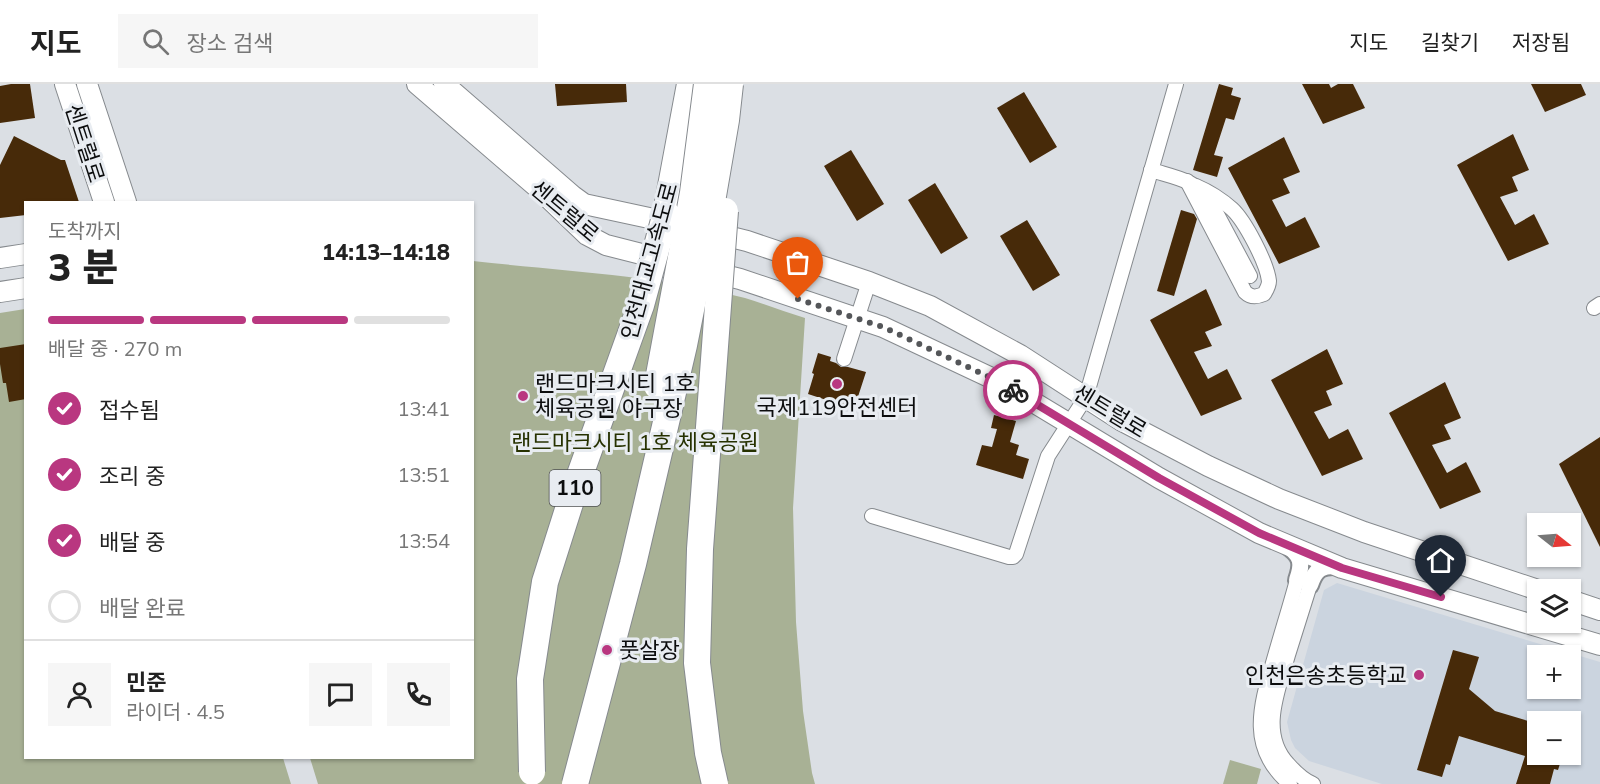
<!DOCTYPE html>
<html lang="ko">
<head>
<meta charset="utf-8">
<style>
	:root { --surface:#fff; --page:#f6f6f6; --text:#222; --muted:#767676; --line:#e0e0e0; --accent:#b93780 }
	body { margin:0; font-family:Mulish,"Noto Sans KR",sans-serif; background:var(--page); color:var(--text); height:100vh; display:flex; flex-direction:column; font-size:22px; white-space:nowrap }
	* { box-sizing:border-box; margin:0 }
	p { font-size:20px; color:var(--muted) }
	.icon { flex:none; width:33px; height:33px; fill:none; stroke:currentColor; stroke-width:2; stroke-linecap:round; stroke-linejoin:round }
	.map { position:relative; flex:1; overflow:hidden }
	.sheet { position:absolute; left:24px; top:117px; width:450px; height:558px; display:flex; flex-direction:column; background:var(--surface); border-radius:0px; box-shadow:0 2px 4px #0004 }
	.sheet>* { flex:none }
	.needle { width:39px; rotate:107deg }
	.tools { position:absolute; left:1527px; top:429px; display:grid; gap:12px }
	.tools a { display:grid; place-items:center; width:54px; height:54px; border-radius:0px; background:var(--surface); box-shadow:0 2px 4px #0004; font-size:30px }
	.pin { position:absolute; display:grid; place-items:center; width:51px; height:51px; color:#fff; margin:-62px -26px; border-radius:50% 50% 50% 0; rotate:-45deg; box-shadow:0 0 6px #0007 }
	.pin .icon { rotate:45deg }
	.courier { position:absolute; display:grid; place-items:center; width:60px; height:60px; margin:-30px; border:4px solid #b93780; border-radius:50%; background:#fff; color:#222; box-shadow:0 2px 8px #0007 }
	.head em { font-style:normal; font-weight:800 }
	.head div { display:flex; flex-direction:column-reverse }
	.head { display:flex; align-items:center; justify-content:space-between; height:102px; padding:0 24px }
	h1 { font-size:39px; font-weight:800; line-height:45px }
	.bar { display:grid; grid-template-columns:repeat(4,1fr); gap:9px 6px; align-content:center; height:72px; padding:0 24px }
	.bar i { height:8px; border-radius:4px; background:var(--line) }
	.bar .active { background:var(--accent) }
	.bar p { grid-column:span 4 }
	.line { display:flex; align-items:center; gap:15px; padding:0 24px; border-top:2px solid var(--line) }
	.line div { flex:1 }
	.round { display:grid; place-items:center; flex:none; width:63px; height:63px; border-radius:0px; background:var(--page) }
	ol { padding:0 24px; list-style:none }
	li { display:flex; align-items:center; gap:18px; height:66px }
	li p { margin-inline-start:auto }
	li .icon { padding:6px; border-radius:50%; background:var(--accent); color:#fff; stroke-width:4 }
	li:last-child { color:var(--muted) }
	li i { width:33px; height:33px; border:3px solid var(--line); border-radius:50% }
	header { display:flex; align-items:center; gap:36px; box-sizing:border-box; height:84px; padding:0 30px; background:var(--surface); border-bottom:2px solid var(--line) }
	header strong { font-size:28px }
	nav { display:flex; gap:33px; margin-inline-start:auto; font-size:21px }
	.search { width:420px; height:54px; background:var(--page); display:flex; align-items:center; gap:15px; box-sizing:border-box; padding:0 21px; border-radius:0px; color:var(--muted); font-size:22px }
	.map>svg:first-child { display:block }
	.built { fill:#cbd4df; fill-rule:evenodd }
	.green { fill:#a8b195 }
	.building { fill:#472a09 }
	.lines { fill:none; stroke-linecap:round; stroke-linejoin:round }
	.minor-casing { stroke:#868a8e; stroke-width:16 }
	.tertiary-casing { stroke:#868a8e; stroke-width:20 }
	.secondary-casing { stroke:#868a8e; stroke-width:22 }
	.motorway-casing { stroke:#868a8e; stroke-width:28 }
	.minor { stroke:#fff; stroke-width:14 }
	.tertiary { stroke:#fff; stroke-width:16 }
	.secondary { stroke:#fff; stroke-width:20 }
	.motorway { stroke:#fff; stroke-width:26 }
	.motorway-bridge-casing { stroke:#868a8e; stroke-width:28; stroke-linecap:butt }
	.motorway-bridge { stroke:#fff; stroke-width:26 }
	.done { stroke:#545659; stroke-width:6; stroke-dasharray:0 10.8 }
	.route { stroke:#b93780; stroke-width:8 }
	.poi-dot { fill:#b93780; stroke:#e8ecf1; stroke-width:2 }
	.labels { text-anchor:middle; stroke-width:6; stroke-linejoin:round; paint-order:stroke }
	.shield { fill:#e8ecf1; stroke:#4e5052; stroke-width:1.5 }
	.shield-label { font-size:21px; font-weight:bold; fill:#0c0d0e }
	.street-label { font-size:22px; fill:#0c0d0e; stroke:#e8ecf1 }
	.poi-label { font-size:22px; fill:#0c0d0e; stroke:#e8ecf1; text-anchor:start }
	.park-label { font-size:22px; fill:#263100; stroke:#e8ecf1 }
</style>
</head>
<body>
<header>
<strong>지도</strong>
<div class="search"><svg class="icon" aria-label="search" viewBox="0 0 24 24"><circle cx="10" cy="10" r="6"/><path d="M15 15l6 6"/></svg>장소 검색</div>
<nav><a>지도</a><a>길찾기</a><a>저장됨</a></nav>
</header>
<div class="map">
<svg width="1600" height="700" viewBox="0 0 1600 700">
	<rect width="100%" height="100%" fill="#dbdfe4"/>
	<!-- built -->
	<path class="built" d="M1337,499L1600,578V700H1382L1309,677L1295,664L1291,656L1287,638L1324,506ZM1538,572H1570V604H1538ZM1538,638H1570V670H1538Z"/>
	<!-- green -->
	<g class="green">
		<path d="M473,177C563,187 656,191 745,214C765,220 785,228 805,234L793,424L796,538L803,627L812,689L815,700H318L310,674H472Z"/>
		<path d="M25,225L26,674H283L291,700H0V229Z"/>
		<path d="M1230,676L1261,685L1257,700H1223Z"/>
	</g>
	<!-- building -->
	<g class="building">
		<path d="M11,0H30L35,34L0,39V2Z"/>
		<path d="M555,0H626L627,18L557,22Z"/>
		<path d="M1219,0L1233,4L1231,11L1241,14L1234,36L1226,34L1214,71L1223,73L1217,93L1193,86Z"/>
		<path d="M1302,0H1329L1331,4L1338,0H1353L1365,24L1323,40Z"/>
		<path d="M1531,0H1581L1586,11L1545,28Z"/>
		<path d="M1024,8L1057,63L1030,79L997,24Z"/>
		<path d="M1513,50L1529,86L1512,93L1518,107L1500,113L1515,141L1534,130L1549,160L1508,177L1457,81Z"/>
		<path d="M14,52L61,76H65L79,118H26V131L0,134V81Z"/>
		<path d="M1284,53L1300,88L1283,95L1290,109L1272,116L1286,143L1305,133L1320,163L1279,180L1228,84Z"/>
		<path d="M851,66L884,120L857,137L824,82Z"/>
		<path d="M935,99L968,154L941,170L908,116Z"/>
		<path d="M1181,126L1194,130L1197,135L1174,212L1157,207Z"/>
		<path d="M1027,136L1060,191L1033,207L1000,152Z"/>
		<path d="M1206,205L1222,241L1205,248L1212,262L1194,268L1208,295L1227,285L1242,315L1201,332L1150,236Z"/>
		<path d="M26,260V315L9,318L6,299H3L0,280V264Z"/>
		<path d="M1327,265L1343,300L1326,307L1332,321L1314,328L1329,355L1348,345L1363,375L1322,392L1271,296Z"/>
		<path d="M818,269L831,273L830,277L836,279L841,283H848L866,288L854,325L808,310L814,290L812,289Z"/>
		<path d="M1445,298L1461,334L1444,341L1451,355L1432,361L1447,389L1466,378L1481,408L1440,425L1389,329Z"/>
		<path d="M994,331L1016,337L1010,358L1019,361L1016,371L1029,375L1023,395L976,381L982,361L992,363L997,345L991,344Z"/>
		<path d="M1600,353V463L1559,380Z"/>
		<path d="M1453,566L1479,573L1469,605L1495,627L1538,640V670H1563L1558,686L1554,685L1550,700H1516L1525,672L1459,652L1450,681L1446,680L1442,693L1417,686Z"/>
	</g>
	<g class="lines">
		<!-- minor casing -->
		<g class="minor-casing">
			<g id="minor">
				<path d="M1151,86C1173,93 1197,96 1210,117L1250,192"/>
				<path d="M1187,97L1245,208C1251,214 1257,213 1264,210C1267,205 1269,202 1269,197C1267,179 1245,137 1232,125C1221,115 1210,108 1196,102"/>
				<path d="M1594,224L1600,220"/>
				<path d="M844,275L869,198"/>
				<path d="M872,432L1009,473H1013L1016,470L1048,372L1086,313L1176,0"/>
				<path d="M1310,501C1303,524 1295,548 1288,571C1278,607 1259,649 1288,680C1296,689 1303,696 1313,700"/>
				<path d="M1290,700C1246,663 1261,620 1275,572C1282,547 1290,522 1297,496"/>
			</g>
		</g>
		<!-- tertiary casing -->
		<g class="tertiary-casing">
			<g id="tertiary">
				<path d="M1286,461C1302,472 1303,479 1297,496"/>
				<path d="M1310,501C1315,486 1321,481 1337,482"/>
			</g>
		</g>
		<!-- secondary casing -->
		<g class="secondary-casing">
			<g id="secondary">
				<path d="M65,0L104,118"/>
				<path d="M87,0L126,118"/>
				<path d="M417,0L539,105L587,151L606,161L740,195L883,243L1000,298L1159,394L1259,449L1342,484L1600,561"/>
				<path d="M444,0L573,112L584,120L677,140"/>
				<path d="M711,148L747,157L869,198L930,222L1020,271L1122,337L1208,382L1279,415L1364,448L1538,506"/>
				<path d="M0,174L26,170"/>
				<path d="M0,208L26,204"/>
				<path d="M1570,516L1600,526"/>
			</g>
		</g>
		<!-- motorway casing -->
		<g class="motorway-casing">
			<path id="motorway" d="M666,129L690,0"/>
		</g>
		<!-- minor -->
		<use href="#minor" class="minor"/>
		<!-- tertiary -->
		<use href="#tertiary" class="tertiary"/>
		<!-- secondary -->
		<use href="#secondary" class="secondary"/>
		<!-- motorway -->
		<use href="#motorway" class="motorway"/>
		<!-- motorway-bridge casing -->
		<g class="motorway-bridge-casing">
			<g id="motorway-bridge">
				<path d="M657,302L693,109L707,0"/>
				<path d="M532,688L530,595L545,498L572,413L641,221L666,129"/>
				<path d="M575,700L633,480L684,261L709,135L726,36L730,0"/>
				<path d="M715,700L708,669L697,579L700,465L725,127"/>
			</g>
		</g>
		<!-- motorway-bridge -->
		<use href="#motorway-bridge" class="motorway-bridge"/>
	</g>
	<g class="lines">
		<!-- done -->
		<path class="done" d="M798,215L883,243L1000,298L1013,306"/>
		<!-- route -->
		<path class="route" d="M1013,306L1159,394L1259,449L1342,484L1441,513"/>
	</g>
	<!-- markers -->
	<g class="poi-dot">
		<circle cx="837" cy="300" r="6"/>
		<circle cx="523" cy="312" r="6"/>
		<circle cx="607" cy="566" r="6"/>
		<circle cx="1419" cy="591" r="6"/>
	</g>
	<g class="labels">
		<!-- shield labels -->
		<rect class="shield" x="549.5" y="386" width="51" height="36" rx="4.5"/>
		<g class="shield-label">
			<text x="575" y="411">110</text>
		</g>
		<!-- street labels -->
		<g class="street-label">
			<text transform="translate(85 59) rotate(72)" y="8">센트럴로</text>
			<text transform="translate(565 127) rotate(40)" y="8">센트럴로</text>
			<text transform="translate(649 177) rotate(-75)" y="8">인천대교고속도로</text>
			<text transform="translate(1110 327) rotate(31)" y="8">센트럴로</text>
		</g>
		<!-- poi labels -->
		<g class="poi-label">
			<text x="535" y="307">랜드마크시티 1호<tspan x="535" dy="25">체육공원 야구장</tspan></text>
			<text x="837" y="331" text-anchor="middle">국제119안전센터</text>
			<text x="619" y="574">풋살장</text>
			<text x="1407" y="599" text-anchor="end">인천은송초등학교</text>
		</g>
		<!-- park labels -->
		<g class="park-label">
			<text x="635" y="366">랜드마크시티 1호 체육공원</text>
		</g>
	</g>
</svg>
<div class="tools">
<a><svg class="needle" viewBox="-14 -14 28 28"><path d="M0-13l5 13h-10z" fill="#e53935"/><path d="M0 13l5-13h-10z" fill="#767676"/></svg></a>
<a><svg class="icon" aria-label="layers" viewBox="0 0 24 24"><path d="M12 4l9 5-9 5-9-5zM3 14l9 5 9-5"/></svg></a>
<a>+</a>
<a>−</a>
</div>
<div class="pin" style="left:798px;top:215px;background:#ea580c"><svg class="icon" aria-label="bag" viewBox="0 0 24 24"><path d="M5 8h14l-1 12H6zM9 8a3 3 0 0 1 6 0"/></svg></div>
<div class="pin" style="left:1441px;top:513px;background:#1f2937"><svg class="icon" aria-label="home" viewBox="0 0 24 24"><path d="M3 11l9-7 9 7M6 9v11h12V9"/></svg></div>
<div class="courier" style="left:1013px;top:306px"><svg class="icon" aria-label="bike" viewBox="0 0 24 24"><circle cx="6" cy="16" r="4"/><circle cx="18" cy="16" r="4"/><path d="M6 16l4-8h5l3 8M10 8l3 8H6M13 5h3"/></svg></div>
<section class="sheet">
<div class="head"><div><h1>3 분</h1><p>도착까지</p></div><em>14:13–14:18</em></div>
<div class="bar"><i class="active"></i><i class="active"></i><i class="active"></i><i></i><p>배달 중 · 270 m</p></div>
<ol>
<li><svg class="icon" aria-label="check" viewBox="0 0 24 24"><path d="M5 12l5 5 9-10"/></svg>접수됨<p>13:41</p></li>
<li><svg class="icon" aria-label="check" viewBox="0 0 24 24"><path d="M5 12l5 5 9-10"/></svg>조리 중<p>13:51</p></li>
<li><svg class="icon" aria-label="check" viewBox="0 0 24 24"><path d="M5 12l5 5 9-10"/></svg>배달 중<p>13:54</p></li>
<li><i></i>배달 완료</li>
</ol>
<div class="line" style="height:108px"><a class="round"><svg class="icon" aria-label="person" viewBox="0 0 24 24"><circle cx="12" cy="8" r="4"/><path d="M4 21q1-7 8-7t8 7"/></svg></a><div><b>민준</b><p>라이더 · 4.5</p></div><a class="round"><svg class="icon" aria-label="chat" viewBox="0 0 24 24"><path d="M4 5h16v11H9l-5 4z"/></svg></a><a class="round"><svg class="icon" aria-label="phone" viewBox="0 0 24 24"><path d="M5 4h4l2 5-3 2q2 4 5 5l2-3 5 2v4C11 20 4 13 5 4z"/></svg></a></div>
</section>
</div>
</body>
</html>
